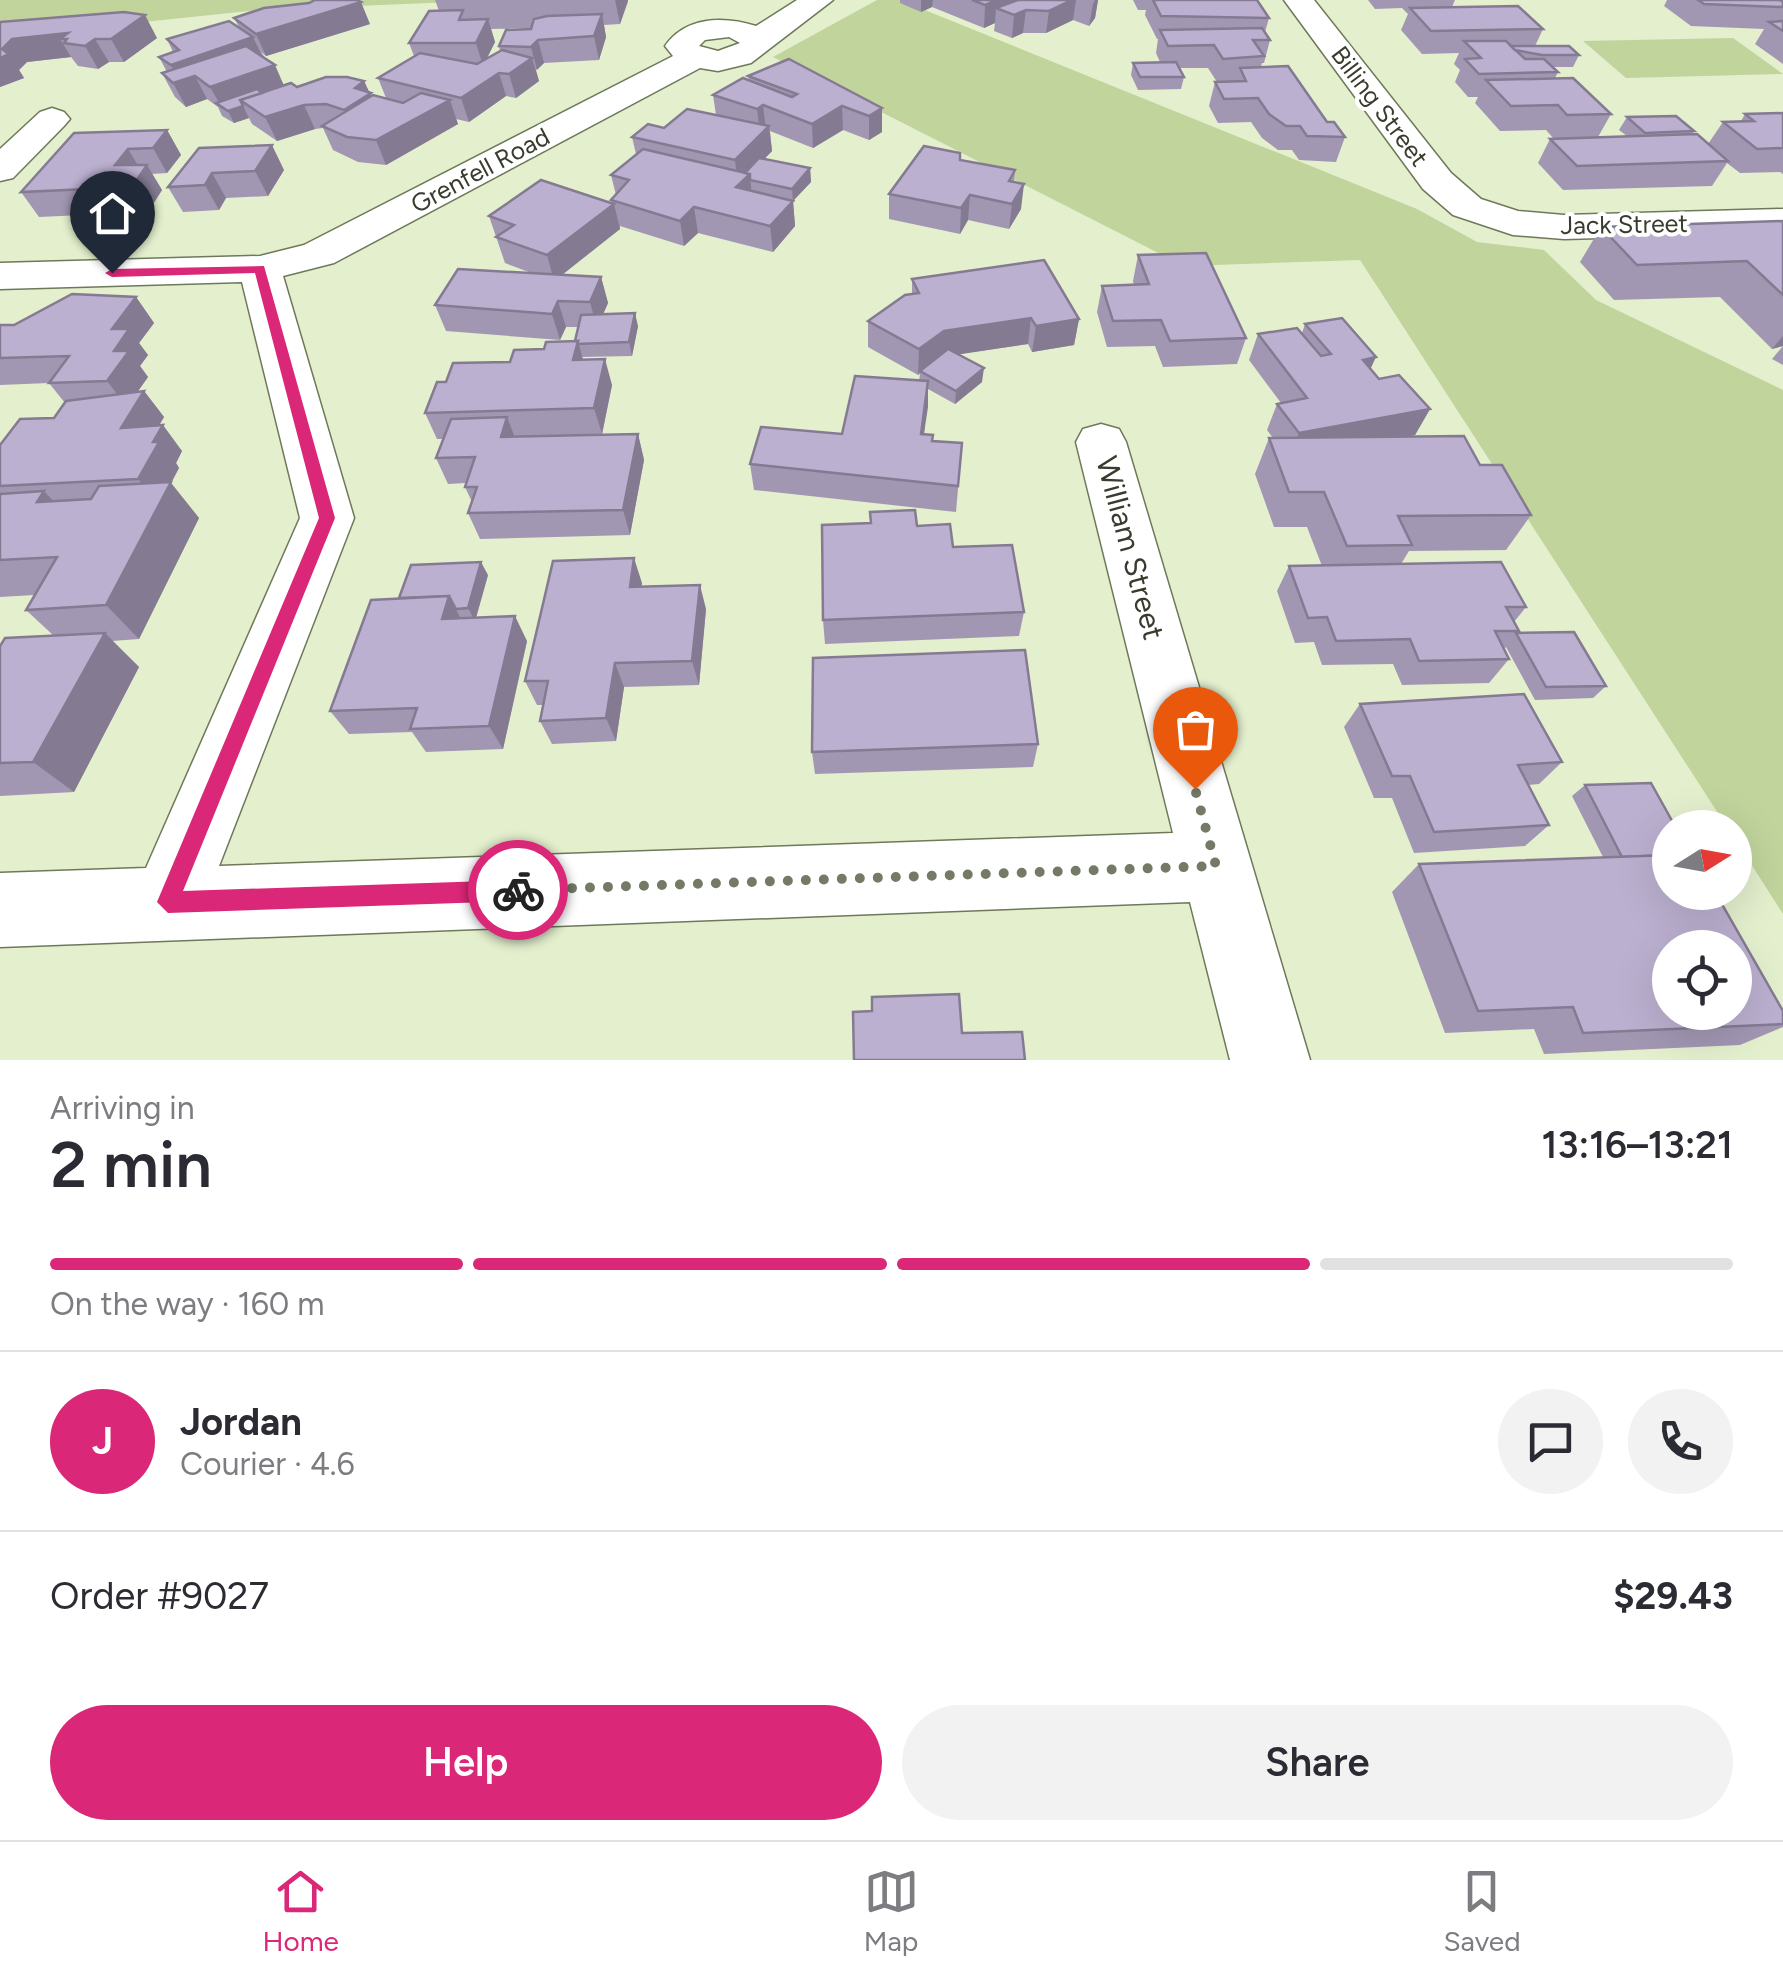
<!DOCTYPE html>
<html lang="en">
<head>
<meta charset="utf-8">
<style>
	:root { --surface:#fff; --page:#f2f2f3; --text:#2b2b33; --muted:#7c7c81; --line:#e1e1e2; --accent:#db2777 }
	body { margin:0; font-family:Figtree,sans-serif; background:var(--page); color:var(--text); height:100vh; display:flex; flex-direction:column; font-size:38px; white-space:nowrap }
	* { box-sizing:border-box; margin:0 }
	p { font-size:32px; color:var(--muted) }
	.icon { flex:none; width:55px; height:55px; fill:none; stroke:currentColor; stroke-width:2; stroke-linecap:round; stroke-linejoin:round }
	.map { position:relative; height:1060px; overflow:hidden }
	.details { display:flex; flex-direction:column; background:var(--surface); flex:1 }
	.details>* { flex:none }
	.needle { width:65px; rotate:79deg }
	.fabs { position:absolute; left:1652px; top:810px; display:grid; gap:20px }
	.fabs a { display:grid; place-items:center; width:100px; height:100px; border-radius:50%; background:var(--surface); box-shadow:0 10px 40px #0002; font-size:50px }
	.pin { position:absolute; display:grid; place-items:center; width:85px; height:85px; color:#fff; margin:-102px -42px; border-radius:50% 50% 50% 0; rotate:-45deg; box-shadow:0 0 10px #0007 }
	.pin .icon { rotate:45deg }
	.courier { position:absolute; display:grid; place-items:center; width:100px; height:100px; margin:-50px; border:8px solid #db2777; border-radius:50%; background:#fff; color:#222; box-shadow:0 2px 12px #0007 }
	.overview em { font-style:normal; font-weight:600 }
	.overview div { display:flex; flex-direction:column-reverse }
	.overview { display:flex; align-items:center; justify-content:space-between; height:170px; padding:0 50px }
	h1 { font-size:65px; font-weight:600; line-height:75px }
	.bar { display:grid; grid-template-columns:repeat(4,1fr); gap:15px 10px; align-content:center; height:120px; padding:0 50px }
	.bar i { height:12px; border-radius:8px; background:var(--line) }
	.bar .active { background:var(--accent) }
	.bar p { grid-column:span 4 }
	.line { display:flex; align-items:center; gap:25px; padding:0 50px; border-top:2px solid var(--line) }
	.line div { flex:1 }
	.round { display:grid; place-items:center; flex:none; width:105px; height:105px; border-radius:52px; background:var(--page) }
	.button { display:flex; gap:20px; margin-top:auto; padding:20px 50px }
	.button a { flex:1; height:115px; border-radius:60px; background:var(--accent); color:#fff; font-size:40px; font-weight:600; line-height:115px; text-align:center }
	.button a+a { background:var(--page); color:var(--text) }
	.menu { display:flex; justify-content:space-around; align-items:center; height:140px; border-top:2px solid var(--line); background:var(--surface); font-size:28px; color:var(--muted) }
	.menu a { display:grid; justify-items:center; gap:5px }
	.menu .active { color:var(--accent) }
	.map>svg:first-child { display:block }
	.green { fill:#c1d49c }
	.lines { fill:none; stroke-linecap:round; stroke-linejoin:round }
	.minor-casing { stroke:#6e795a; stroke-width:3 }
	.minor { fill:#fff; fill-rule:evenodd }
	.wall { fill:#a297b3; fill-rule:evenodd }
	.shaded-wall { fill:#847b92 }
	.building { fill:#bcb0d0; stroke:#847b92; stroke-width:2.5; fill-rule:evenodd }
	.route { fill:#db2777 }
	.done { stroke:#737b66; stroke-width:10; stroke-dasharray:0 18 }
	.labels { text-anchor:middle; stroke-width:8; stroke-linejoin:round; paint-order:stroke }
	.far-street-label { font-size:25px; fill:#373c2e; stroke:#fff }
	.street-label { font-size:30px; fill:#373c2e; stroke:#fff }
</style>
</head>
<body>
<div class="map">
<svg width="1783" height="1060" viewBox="0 0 1783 1060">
	<rect width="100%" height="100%" fill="#e3efcd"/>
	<!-- green -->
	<g class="green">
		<path d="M0,0H503L258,10L0,37Z"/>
		<path d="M877,0H900L1417,209L1477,242L1544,250L1596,300L1783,390V914L1735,839V828L1727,827L1360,260L1184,266L773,57Z"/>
		<path d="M1733,38L1783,74L1626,78L1583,41Z"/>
	</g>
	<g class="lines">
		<!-- minor casing -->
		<g class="minor-casing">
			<g id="minor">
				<path d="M797,0H833L751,63L718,71L700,68L334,263L283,276L354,518L219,866L1173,833L1076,442L1083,429L1101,424L1119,429L1126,442L1310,1060H1230L1190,902L0,947V873L146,868L300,518L242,282L0,289V263L260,256L304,245L673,56L665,46C686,16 724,16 756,26ZM729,37L740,43L718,51L699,46L705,40Z"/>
				<path d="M1284,0H1314L1451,173L1481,199L1518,211L1564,215L1783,209V233L1564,239L1513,235L1453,215L1423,189Z"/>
				<path d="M52,108L64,112L70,119L64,126L13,178L0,181V149L40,112Z"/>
			</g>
		</g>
		<!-- minor -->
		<use href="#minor" class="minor"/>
	</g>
	<!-- wall -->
	<g class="wall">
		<path d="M435,0H628V2L620,24L604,25L606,37L599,60L544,63L536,70L539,81L516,98L506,96L469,122L456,119L458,124L386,165L358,162L333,150L323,128L315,129L277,141L252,124L249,118L234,123L222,116L218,107L207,99L186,107L175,97L162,73L167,72L159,57L173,52L167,39L239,27L234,18L370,24L266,56L261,52L284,85L297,87L364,81L369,92L372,95L386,98L378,78L414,56L409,43L439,11ZM531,28L499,46L500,51L487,58L495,42L491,29Z"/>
		<path d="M900,0H1098L1095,18L1089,26L1073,20L1046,33H1023L1012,38L994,31L995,23L984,28L932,7L921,12L900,3Z"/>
		<path d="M1133,0H1257L1269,18L1265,32L1270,40L1264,63H1262L1261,67L1345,137L1336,162L1299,160L1292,150H1278L1262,138L1251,122L1218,123L1209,106L1215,82H1217L1208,68H1179L1184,77L1181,89L1138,90L1131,75L1133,63L1160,62L1156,53L1158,39H1157L1145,15L1146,10H1138Z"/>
		<path d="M1368,0H1455L1452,7L1543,29L1535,46L1579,55L1573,67H1553L1558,72L1555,78L1611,114L1598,137L1627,136L1619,130L1627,117L1694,131L1692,135L1708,144L1723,122L1741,121L1745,114L1783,113V174L1780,172L1740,173L1727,163L1712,186L1563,190L1538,163L1550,139H1554L1546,130L1500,131L1475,103L1478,97H1468L1455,82L1460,70L1454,64L1459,53L1422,54L1401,30L1408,14L1402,8L1375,9Z"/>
		<path d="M1667,0H1783V64L1755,44L1764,29L1691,26L1664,6Z"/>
		<path d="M0,22L157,38L124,62H109L98,69L78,66L71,57L27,62L19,70L24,78L0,87Z"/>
		<path d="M748,76L882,108V132L869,140L843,130L813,148L770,131L772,151L764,159L810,168L811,182L793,201L795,226L773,252L698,233L684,246L620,226V229L562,275L601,277L608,303L603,314L638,326L632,356L582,357L583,360L612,385L602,434L515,437L638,434L644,460L630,535L480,539L468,513L472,502L465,487L466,483L448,484L436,458L443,439H437L425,413L446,382L544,349L575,341L578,327H566L560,340L446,331L435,305L534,274L505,263L489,216L611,203V200L616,195L611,175L636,154L632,137L716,115L713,95L749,80Z"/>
		<path d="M167,130L181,155L167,173L152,174L162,190L148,212L39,217L21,192Z"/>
		<path d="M199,148L284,170L268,196L226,198L219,210L183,212L168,187Z"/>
		<path d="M960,160L1015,170L1014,182L1021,209L1009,229L968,220L960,234L889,219V194Z"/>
		<path d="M1783,221V346L1772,349L1720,297L1614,300L1580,262L1601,227Z"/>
		<path d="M1138,255L1246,338L1237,364L1163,367L1155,346L1107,347L1097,312L1102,286L1134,285L1133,281Z"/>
		<path d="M912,279L1079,319L1074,345L1032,352L1028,344L958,354L982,382L955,404L928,389L924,434L933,441L962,443L956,512L754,490L750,464L842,434L919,381L920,374L918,375L868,347V321L912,294Z"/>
		<path d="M136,297L154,323L139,343L148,355L140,366L148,377L137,392L144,391L164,417L159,426L182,451L176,463L179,468L171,483L199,518L139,639L112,641L139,667L74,792L0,796V646L54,636L26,610L34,595L0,597V445L54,418L65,403L49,383L0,385V325H14Z"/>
		<path d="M1305,324L1371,369L1379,379L1430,409L1415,435L1410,436L1480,465L1531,515L1506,550L1409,551L1401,564L1526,607L1514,622L1519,631L1517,633L1606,686L1593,698L1535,700L1506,647L1504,649L1509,659L1489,683L1402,685L1393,664L1322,665L1314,642L1295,643L1277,591L1289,566H1322L1307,527H1274L1255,474L1269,438H1273L1267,430L1277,404L1281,403L1249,360L1258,334L1302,333Z"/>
		<path d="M1783,346V365L1772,359Z"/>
		<path d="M917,526L1024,612L1019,636L825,644L823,620Z"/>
		<path d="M488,575L476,618L527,641L503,749L426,752L412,732L349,734L330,711L399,598Z"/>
		<path d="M642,583L641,587L706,609L699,685L624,687L616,741L552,744L540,721L543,705H537L525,681Z"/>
		<path d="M1360,704L1562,762L1539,784L1528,785L1549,825L1525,846L1414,853L1392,798H1374L1344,727Z"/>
		<path d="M1038,744L1033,767L815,774L812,752Z"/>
		<path d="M1585,785L1676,828L1783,1011V1027L1740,1045L1544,1054L1534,1029L1445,1033L1392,892L1419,864L1603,857L1572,796Z"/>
	</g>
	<!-- shaded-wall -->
	<g class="shaded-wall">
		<path d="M615,0H628L620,24Z"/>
		<path d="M921,0H933L932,7L921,12Z"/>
		<path d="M997,0H1022L996,8L995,23L984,28L985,5Z"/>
		<path d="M1072,0H1076L1073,20L1046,33L1049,11Z"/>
		<path d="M1095,0H1098L1095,18L1089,26L1093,4Z"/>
		<path d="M361,2L370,24L266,56L256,34Z"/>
		<path d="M1026,10L1023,33L1012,38L1014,15Z"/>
		<path d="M602,14L606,37L599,60L594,36Z"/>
		<path d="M145,15L157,38L124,62L111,39Z"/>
		<path d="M488,19L495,42L483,66L476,43Z"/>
		<path d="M68,33L67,39H60L71,57L27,62L19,70L24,78L0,87V58L2,49L12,39Z"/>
		<path d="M253,37L264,60L195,76L207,99L186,107L173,83L179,81L171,65Z"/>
		<path d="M95,39L109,62L98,69L85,46Z"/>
		<path d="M538,40L544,63L537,70L531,47Z"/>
		<path d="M532,58L539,81L516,98L509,74Z"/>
		<path d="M275,65L285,88L221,106L210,87Z"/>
		<path d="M499,73L506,96L469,122L461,98Z"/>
		<path d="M364,81L381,117L354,134L344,110L355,88Z"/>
		<path d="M450,100L458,124L386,165L376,140Z"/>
		<path d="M304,105L315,129L277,141L265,117Z"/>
		<path d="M763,105L766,130L760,133L757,109Z"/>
		<path d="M243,106L249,118L234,123L228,111Z"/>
		<path d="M842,106L843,130L813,148L812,124Z"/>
		<path d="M882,108V132L869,140V116Z"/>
		<path d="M769,126L772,151L750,174L752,199L736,187L738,185L735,160Z"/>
		<path d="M167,130L181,155L167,173L153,148Z"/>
		<path d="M272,145L284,170L268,196L255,171Z"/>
		<path d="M128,149L142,172L147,165L162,190L148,212L132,187L115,165Z"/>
		<path d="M810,168L811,182L793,201L795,226L773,252L770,226L793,202L792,189Z"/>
		<path d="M212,173L226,198L219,210L205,185Z"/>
		<path d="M1024,184L1021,209L1009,229L1012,204Z"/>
		<path d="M970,195L968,220L960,234L961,208Z"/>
		<path d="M614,204L620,229L554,281L547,255Z"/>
		<path d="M694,207L698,233L684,246L680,221Z"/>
		<path d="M601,277L608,303L597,328L590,302Z"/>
		<path d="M136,297L154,323L139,343L148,355L140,366L148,377L127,407L107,381L114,351L112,329Z"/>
		<path d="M558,301L566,327L560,340L552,314Z"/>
		<path d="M635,313L638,326L632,356L629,342Z"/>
		<path d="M1031,318L1028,344L942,357L920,371L918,375L919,349L944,331Z"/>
		<path d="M1079,319L1074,345L1032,352L1036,326Z"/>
		<path d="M1783,336V346L1772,349Z"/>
		<path d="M578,341L585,367L573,360Z"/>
		<path d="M1376,357L1364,383L1363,360Z"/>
		<path d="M605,359L612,385L602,434L594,408Z"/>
		<path d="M984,368L982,382L955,404L956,391Z"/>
		<path d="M928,381V407L920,460L921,434Z"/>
		<path d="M144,391L164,417L141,454L121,428Z"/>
		<path d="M1430,409L1415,435L1288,459L1299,433Z"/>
		<path d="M507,417L517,443L501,437Z"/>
		<path d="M163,425L182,451L176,463L179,468L171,483L199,518L139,639L106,605L159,505L138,479L153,442Z"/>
		<path d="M638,434L644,460L630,535L623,510Z"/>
		<path d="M44,491L77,527L37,502Z"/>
		<path d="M634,558L642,583L638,612L630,587Z"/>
		<path d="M481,562L488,575L475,621L468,608Z"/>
		<path d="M700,585L706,609L699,685L692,661Z"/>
		<path d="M449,596L462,621L442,619Z"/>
		<path d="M515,616L527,641L503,749L489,726Z"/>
		<path d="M105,633L139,667L74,792L33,762Z"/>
		<path d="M615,663L624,687L616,741L606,718Z"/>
	</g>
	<!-- building -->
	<g class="building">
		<path d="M315,0H357L361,2L256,34L234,18L264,8L309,3Z"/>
		<path d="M972,0H997L985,5Z"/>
		<path d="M1018,0H1072L1049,11L1026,10L1014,15L996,8Z"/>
		<path d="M1153,0H1257L1269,18L1161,16Z"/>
		<path d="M1698,0H1780L1783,2V7L1704,4Z"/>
		<path d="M1518,6L1543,29L1431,31L1410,8Z"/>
		<path d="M463,10L459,20L488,19L476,43H409L429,11Z"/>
		<path d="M124,12L145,15L111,39H95L85,46L64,43L67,39H60L68,33L12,39L2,49L9,54L0,58V22Z"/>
		<path d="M602,14L594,36L538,40L531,47L499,46L506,30L531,29L534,19L547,16Z"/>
		<path d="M229,21L253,37L171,65L159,57L179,50L167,39Z"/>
		<path d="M1783,21V31L1769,22Z"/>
		<path d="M1262,28L1270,40H1253L1264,56L1223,59L1214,45L1168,46L1160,30Z"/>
		<path d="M1464,41H1506L1525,59H1544L1558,72L1479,74L1465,59L1481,58Z"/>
		<path d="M246,46L275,65L210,87L195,76L173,83L162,73Z"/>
		<path d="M1511,46H1569L1579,55H1542L1515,50Z"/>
		<path d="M502,50L532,58L509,74L499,73L461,98L378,78L420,53L477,64Z"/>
		<path d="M789,59L882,108L869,116L842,106L812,124L763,105L757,109L713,95L743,78L792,97L797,94L748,76Z"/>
		<path d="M1176,62L1184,77H1140L1133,63Z"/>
		<path d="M1288,66L1327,122H1334L1345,137L1307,136L1300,126H1286L1269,114L1258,98L1224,99L1215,82L1246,81L1240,68Z"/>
		<path d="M326,77H347L364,81L355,88L371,93L344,110L326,104L304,105L265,117L240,100L291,83L297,87Z"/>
		<path d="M1573,78L1611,114L1567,115L1558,105L1511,106L1486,80Z"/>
		<path d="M257,89L262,93L240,100L243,106L228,111L216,103Z"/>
		<path d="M421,93L450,100L376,140L347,137L322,126L373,95L403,103Z"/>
		<path d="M687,109L769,126L735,160L632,137L648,124L664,128Z"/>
		<path d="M1783,113V148L1757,149L1723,122L1754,121L1745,114Z"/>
		<path d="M1676,116L1694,131L1645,133L1627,117Z"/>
		<path d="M167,130L153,148L128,149L115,165H147L132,187L21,192L74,133Z"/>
		<path d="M1697,134L1728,161L1577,166L1550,139Z"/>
		<path d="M272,145L255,171L212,173L205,185L168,187L199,148Z"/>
		<path d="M924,146L960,153V160L1015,170L1009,181L1024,184L1012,204L970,195L961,208L889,194Z"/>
		<path d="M643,149L750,174L736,187L793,201L770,226L694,207L680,221L611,200L629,180L611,175Z"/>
		<path d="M759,158L810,168L792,189L750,180V174L745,173Z"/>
		<path d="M541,180L614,204L547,255L496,237L514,225L489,216Z"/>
		<path d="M1783,221V295L1747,261L1637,265L1601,227Z"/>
		<path d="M1206,253L1246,338L1170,341L1161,320L1113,321L1102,286L1149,284L1138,255Z"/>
		<path d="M1044,260L1079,319L1036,326L1031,318L944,331L919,349L868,321L905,295L919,293L912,279Z"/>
		<path d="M458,269L601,277L590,302L558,301L552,314L435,305Z"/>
		<path d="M72,294L136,297L112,329H129L114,351H129L107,381L49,383L69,356L0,358V325H14Z"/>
		<path d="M635,313L629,342L577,344L578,341H575L581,315Z"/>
		<path d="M1342,318L1376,357L1363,360L1379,379L1399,375L1430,409L1299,433L1277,404L1307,398L1258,334L1297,328L1321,356L1331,354L1305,324Z"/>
		<path d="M578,341L573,360L605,359L594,408L425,413L437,382H446L453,363L510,362L514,350L544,349L546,342Z"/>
		<path d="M948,349L984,368L956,391L920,371Z"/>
		<path d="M855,376L928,381L921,434L933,435L932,441L962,443L958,486L750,464L761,427L842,434Z"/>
		<path d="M144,391L121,428L163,425L153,442H159L138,479L0,486V445L20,419L54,418L66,401Z"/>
		<path d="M507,417L501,437L638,434L623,510L468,513L477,487H465L475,457L436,458L451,419Z"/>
		<path d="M1464,436L1480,465H1502L1531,515L1398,516L1412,545L1347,546L1324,492H1289L1269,438Z"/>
		<path d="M171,482L106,605L26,610L57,557L0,560V494L44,491L37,502L91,499L99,486Z"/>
		<path d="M915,510L917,526L950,524L953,547L1012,545L1024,612L823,620L822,525L871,523L870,512Z"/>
		<path d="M634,558L630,587L700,585L692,661L615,663L606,718L540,721L548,681H525L553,561Z"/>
		<path d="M481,562L468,608L456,609L449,596L399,598L411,565Z"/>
		<path d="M1501,562L1526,607H1506L1519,631H1495L1509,659L1419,661L1410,639L1336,641L1327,617L1308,618L1289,566Z"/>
		<path d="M449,596L442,619L515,616L489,726L410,729L417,708L330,711L371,600Z"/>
		<path d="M1574,632L1606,686L1546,687L1516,633Z"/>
		<path d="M105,633L33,762L0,763V646L5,638Z"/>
		<path d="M1025,650L1038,744L812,752L813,658Z"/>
		<path d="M1524,694L1562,762L1518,765L1549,825L1434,832L1410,776H1392L1360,704Z"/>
		<path d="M1651,783L1676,828H1670V855L1622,857L1585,785Z"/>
		<path d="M1670,855V892H1715L1783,1011V1024L1583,1033L1573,1007L1478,1011L1419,864ZM1670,948H1735V1012H1670Z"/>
		<path d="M959,994L962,1033L1022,1032L1025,1060H854L853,1012L872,1011V997Z"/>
	</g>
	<!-- route -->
	<path class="route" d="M264,266L335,518L183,891L518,880L529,890L518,901L168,913L157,902L319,518L255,273L112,277L105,273L112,269Z"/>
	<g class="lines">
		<!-- done -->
		<path class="done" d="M518,890L1216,866L1195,789"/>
	</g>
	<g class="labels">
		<!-- far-street labels -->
		<g class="far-street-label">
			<text transform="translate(1380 106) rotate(53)" y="9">Billing Street</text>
			<text transform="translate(480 170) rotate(-28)" y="9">Grenfell Road</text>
			<text transform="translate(1624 224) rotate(-1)" y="9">Jack Street</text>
		</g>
		<!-- street labels -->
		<g class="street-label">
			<text transform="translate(1130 548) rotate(75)" y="10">William Street</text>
		</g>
	</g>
</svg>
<div class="fabs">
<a><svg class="needle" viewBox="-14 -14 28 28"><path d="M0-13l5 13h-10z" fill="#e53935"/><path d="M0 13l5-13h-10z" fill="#7c7c81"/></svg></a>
<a><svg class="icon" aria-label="locate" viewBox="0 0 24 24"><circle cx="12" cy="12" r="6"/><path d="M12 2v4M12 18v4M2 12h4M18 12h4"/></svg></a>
</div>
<div class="pin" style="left:1195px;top:789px;background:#ea580c"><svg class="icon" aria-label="bag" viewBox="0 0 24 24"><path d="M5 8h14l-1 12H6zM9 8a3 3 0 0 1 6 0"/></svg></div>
<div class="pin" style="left:112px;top:273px;background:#1f2937"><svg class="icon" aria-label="home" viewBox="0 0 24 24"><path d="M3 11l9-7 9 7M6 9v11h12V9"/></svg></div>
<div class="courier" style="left:518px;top:890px"><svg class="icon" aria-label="bike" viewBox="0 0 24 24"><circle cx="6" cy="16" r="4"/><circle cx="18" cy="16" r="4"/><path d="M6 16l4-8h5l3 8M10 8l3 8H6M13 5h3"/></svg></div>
</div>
<section class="details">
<div class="overview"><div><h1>2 min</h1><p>Arriving in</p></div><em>13:16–13:21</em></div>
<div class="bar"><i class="active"></i><i class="active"></i><i class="active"></i><i></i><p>On the way · 160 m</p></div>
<div class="line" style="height:180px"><b class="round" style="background:var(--accent);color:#fff">J</b><div><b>Jordan</b><p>Courier · 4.6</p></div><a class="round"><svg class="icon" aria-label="chat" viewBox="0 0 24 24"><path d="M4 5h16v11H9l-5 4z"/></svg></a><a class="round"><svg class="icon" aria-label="phone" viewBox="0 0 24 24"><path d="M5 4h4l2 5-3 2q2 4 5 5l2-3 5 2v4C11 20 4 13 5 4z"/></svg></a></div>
<div class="line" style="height:130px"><div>Order #9027</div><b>$29.43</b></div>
<div class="button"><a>Help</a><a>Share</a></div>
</section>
<nav class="menu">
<a class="active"><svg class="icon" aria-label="home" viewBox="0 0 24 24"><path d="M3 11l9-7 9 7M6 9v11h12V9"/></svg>Home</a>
<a><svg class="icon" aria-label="map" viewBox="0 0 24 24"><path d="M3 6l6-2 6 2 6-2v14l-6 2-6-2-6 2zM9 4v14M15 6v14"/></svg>Map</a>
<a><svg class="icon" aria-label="saved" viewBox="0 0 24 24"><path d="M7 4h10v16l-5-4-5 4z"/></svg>Saved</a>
</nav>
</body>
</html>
